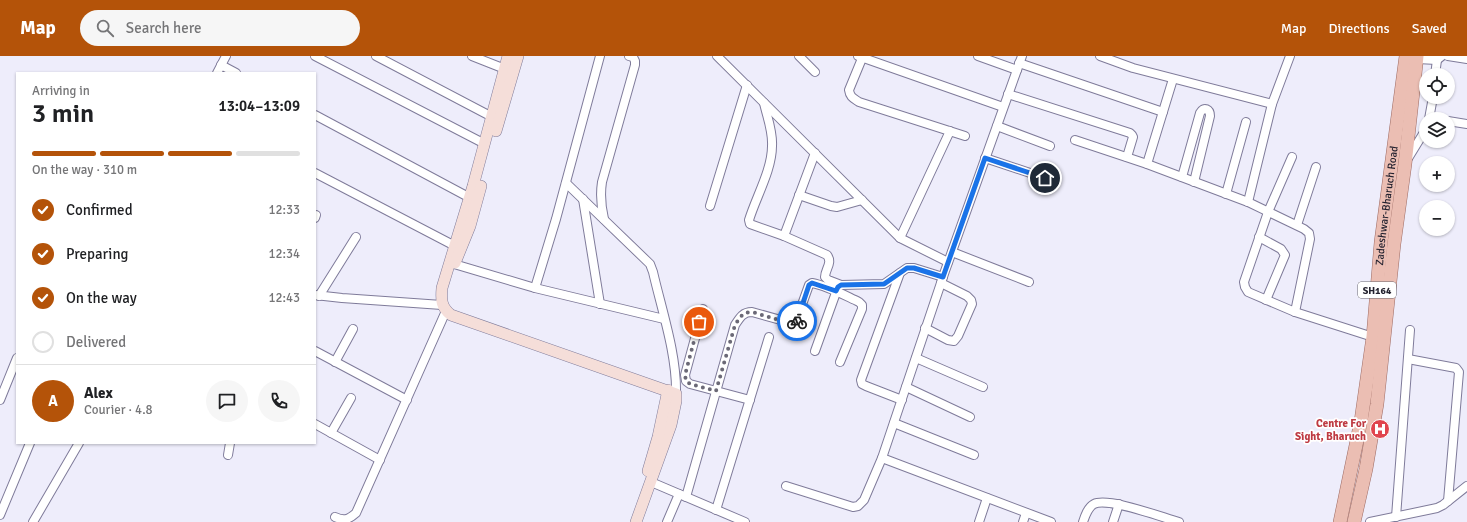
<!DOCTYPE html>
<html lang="en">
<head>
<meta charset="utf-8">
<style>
	:root { --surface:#fff; --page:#f6f6f6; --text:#202124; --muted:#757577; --line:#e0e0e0; --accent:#b45309 }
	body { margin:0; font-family:Signika,sans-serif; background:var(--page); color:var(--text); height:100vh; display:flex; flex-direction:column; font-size:15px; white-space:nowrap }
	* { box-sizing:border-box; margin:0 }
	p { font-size:13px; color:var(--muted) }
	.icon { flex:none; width:22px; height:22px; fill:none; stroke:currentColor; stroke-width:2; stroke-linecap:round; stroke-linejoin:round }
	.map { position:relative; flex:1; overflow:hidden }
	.details { position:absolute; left:16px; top:16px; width:300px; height:372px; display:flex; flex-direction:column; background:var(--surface); border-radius:0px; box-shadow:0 1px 3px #0004 }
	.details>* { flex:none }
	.fabs { position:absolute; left:1419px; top:12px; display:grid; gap:8px }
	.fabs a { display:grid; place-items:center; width:36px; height:36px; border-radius:50%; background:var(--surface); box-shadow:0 1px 3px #0004; font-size:20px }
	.pin { position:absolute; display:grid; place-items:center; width:34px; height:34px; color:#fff; margin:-17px; border:2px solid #fff; border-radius:50%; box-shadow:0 1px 4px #0007 }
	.courier { position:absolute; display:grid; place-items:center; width:40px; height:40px; margin:-20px; border:3px solid #1a73e8; border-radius:50%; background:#fff; color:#222; box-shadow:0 1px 5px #0007 }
	.summary em { font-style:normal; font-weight:600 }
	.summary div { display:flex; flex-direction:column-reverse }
	.summary { display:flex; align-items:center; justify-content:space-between; height:68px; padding:0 16px }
	h1 { font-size:26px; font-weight:600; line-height:30px }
	.bar { display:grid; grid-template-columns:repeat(4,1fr); gap:6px 4px; align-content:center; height:48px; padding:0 16px }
	.bar i { height:5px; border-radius:3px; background:var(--line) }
	.bar .active { background:var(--accent) }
	.bar p { grid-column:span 4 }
	.line { display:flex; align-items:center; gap:10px; padding:0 16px; border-top:1px solid var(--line) }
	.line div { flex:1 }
	.round { display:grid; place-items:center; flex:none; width:42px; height:42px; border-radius:21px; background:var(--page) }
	ol { padding:0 16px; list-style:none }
	li { display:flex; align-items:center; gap:12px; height:44px }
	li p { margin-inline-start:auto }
	li .icon { padding:4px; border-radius:50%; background:var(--accent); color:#fff; stroke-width:4 }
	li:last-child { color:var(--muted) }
	li i { width:22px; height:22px; border:2px solid var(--line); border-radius:50% }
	header { display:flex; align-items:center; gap:24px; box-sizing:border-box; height:56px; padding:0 20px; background:var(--accent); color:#fff }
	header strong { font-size:19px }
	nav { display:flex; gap:22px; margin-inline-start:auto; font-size:14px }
	.search { width:280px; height:36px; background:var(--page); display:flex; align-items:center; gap:10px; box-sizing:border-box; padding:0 14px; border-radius:22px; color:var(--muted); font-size:15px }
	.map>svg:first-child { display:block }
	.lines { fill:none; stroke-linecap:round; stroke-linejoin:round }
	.minor-casing { stroke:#7f7b9a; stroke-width:10 }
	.secondary-casing { stroke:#7f7b9a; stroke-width:12 }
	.primary-casing { stroke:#9d6b64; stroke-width:14 }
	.minor { stroke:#fff; stroke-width:8 }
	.secondary { stroke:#f5ded9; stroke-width:11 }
	.primary { stroke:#ebbeb3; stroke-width:13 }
	.done { stroke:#6b6976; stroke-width:4; stroke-dasharray:0 7.2 }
	.route { stroke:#1a73e8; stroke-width:5 }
	.labels { text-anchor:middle; stroke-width:3.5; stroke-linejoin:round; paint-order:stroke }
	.shield { fill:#fff; stroke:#66646d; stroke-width:1 }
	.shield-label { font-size:10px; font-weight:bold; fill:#24222f }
	.street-label { font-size:11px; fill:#24222f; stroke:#fff }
	.health-label { font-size:11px; font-weight:bold; fill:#be3a42; stroke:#fff; text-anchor:end }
</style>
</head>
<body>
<header>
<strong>Map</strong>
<div class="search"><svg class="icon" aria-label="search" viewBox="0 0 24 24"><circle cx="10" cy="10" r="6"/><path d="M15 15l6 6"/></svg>Search here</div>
<nav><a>Map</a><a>Directions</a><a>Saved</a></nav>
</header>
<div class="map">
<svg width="1467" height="466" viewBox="0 0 1467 466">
	<rect width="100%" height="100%" fill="#eeedfb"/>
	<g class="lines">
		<!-- minor casing -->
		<g class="minor-casing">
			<g id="minor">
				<path d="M315,0L485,88"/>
				<path d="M376,0L496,63"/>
				<path d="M472,0L505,13"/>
				<path d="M717,0L900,182L948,206"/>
				<path d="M799,0L815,16"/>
				<path d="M858,0L1003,51"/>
				<path d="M863,0L849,34C850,41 853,42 859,46L965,80"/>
				<path d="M978,0L1017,14"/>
				<path d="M1100,0L1133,12L1272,48"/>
				<path d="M1448,0L1467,3"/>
				<path d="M1417,3L1437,4L1442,0"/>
				<path d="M1019,7L1163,56"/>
				<path d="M221,9L236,17"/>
				<path d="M217,17L226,0"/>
				<path d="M1435,19L1437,4"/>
				<path d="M1008,38L1130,77L1132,79L1133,81L1127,101"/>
				<path d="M764,47C767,61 773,75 772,90C772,114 756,141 749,164L750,168L784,180L827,199C833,207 825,213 825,221L828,224L841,229"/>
				<path d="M315,59L474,144"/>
				<path d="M1429,63L1433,41"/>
				<path d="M1448,65L1467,68"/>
				<path d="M997,70L1050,90"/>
				<path d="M1075,84L1147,108L1248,146L1304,173L1309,177L1310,183L1295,256"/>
				<path d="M1292,101L1268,156L1244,226L1245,231L1248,236L1295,256L1373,281"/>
				<path d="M985,102L1045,122"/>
				<path d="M1407,104L1426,73"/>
				<path d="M1147,108L1173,23"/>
				<path d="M315,117L455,190"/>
				<path d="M1182,121L1200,57C1204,50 1210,53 1210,60L1194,126"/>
				<path d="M566,127L650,208L653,216C662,255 677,299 676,338"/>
				<path d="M1226,138L1246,66"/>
				<path d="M799,139L831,150L837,151L862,144"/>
				<path d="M583,143L600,248"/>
				<path d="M1248,146L1272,48L1290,0"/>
				<path d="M710,150L747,29"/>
				<path d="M315,162L316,159"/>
				<path d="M604,163C601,150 600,139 602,126L635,9V5L633,1L629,0"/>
				<path d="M1297,169L1316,111"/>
				<path d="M784,180L815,97"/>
				<path d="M1259,181L1281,193L1285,199L1266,244"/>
				<path d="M900,182L950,75"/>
				<path d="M952,196L1029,226"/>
				<path d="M454,208L535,232L664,263"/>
				<path d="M900,217L861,324L862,328L866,330L902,344"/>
				<path d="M535,232L556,163L600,0"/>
				<path d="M315,239L342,242L442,249"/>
				<path d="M319,240L356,181"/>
				<path d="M703,253L685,319L686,325L690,328L750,344"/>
				<path d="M925,272L948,284L954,285L958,280L972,248L971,244L967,240L941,227"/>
				<path d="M315,295L407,344"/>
				<path d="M815,295L838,231L841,229L884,228L907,212H914L943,221"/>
				<path d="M916,302L983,331"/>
				<path d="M1408,303L1456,312L1459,316L1448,445"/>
				<path d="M335,306L353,273"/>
				<path d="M906,331L970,361"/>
				<path d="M0,344L17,302"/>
				<path d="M894,367L974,399"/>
				<path d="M315,368L380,404"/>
				<path d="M331,377L351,342"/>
				<path d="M228,399L230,387"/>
				<path d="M882,402L1051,466"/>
				<path d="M651,426L745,466"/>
				<path d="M786,430L853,451L858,450L864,444L882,402L945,215L1022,0"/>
				<path d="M686,441L735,269C740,261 743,256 752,256L795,268L809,229L812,227C828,230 844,239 859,246L862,249V253L840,306"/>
				<path d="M716,454L769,281"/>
				<path d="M0,459L30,387"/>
				<path d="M335,461C344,465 348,464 356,457L446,255"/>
				<path d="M1396,461L1410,274"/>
				<path d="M33,466L79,387"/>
				<path d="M667,466L679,438"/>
				<path d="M979,466L987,442"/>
				<path d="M1023,466L1026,457"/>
				<path d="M1083,466C1085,460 1088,451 1094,448C1108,441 1161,461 1179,466"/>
				<path d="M1113,466L1119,448"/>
				<path d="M1370,466L1437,452L1443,449L1467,430"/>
			</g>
		</g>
		<!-- secondary casing -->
		<g class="secondary-casing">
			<g id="secondary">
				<path d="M508,0L473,130L442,232C441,244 441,251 451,259L676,338V345L671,369L636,466"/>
				<path d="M496,75L518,0"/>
				<path d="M455,207L470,170L481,130"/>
				<path d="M648,415L658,381L668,334"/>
			</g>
		</g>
		<!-- primary casing -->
		<g class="primary-casing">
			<g id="primary">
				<path id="s1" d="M1340,466L1361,365L1373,281L1381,186L1406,0"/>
				<path d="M1354,466L1366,413L1377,348L1394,188L1405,108L1417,0"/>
			</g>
		</g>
		<!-- minor -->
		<use href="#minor" class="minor"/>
		<!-- secondary -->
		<use href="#secondary" class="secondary"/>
		<!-- primary -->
		<use href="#primary" class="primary"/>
	</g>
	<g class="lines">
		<!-- done -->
		<path class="done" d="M699,266L685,319L686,325L690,328L716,335L735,269C740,261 743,256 752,256L793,268L797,265"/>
		<!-- route -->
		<path class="route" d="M797,265L809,229L812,227L836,235L838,231L841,229L884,228L907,212H914L943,221L985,102L1045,122"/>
	</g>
	<!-- icons -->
	<defs>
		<g id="hospital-disc" transform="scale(1)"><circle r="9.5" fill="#e0444e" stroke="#fff"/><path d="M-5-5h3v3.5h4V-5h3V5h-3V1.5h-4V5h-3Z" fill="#fff"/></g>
	</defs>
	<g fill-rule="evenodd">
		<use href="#hospital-disc" x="1380" y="373"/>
	</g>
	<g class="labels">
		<!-- shield labels -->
		<rect class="shield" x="1358" y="226" width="38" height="16" rx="3"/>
		<g class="shield-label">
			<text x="1377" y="238">SH164</text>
		</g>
		<!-- street labels -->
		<g class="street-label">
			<text dy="4" stroke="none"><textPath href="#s1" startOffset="320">Zadeshwar-Bharuch Road</textPath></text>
		</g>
		<!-- health labels -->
		<g class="health-label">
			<text x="1366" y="371">Centre For<tspan x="1366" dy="13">Sight, Bharuch</tspan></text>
		</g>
	</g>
</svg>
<div class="fabs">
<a><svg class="icon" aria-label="locate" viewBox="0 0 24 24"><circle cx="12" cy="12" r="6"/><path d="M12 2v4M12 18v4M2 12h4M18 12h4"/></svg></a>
<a><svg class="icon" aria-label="layers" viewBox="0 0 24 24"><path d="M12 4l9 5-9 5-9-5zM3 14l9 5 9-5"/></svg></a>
<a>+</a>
<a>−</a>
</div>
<div class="pin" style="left:699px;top:266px;background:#ea580c"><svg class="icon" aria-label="bag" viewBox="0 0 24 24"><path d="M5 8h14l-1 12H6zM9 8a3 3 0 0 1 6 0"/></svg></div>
<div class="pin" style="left:1045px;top:122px;background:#1f2937"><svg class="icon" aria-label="home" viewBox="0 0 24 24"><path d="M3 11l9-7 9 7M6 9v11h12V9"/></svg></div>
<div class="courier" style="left:797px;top:265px"><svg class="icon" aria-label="bike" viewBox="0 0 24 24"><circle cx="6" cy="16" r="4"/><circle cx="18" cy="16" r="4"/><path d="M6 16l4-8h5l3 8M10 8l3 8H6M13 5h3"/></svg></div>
<section class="details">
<div class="summary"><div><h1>3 min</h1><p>Arriving in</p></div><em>13:04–13:09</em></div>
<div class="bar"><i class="active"></i><i class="active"></i><i class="active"></i><i></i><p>On the way · 310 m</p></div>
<ol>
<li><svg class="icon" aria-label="check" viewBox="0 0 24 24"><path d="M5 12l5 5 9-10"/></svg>Confirmed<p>12:33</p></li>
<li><svg class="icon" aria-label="check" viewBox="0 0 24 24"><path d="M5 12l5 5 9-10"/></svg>Preparing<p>12:34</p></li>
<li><svg class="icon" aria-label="check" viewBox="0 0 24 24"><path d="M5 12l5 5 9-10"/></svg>On the way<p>12:43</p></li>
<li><i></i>Delivered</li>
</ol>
<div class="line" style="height:72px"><b class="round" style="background:var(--accent);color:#fff">A</b><div><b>Alex</b><p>Courier · 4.8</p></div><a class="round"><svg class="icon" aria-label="chat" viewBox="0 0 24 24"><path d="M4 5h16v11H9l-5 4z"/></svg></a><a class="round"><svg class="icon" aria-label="phone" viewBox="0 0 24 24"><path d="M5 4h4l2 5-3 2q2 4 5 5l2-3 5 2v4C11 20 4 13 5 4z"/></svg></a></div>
</section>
</div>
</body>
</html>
